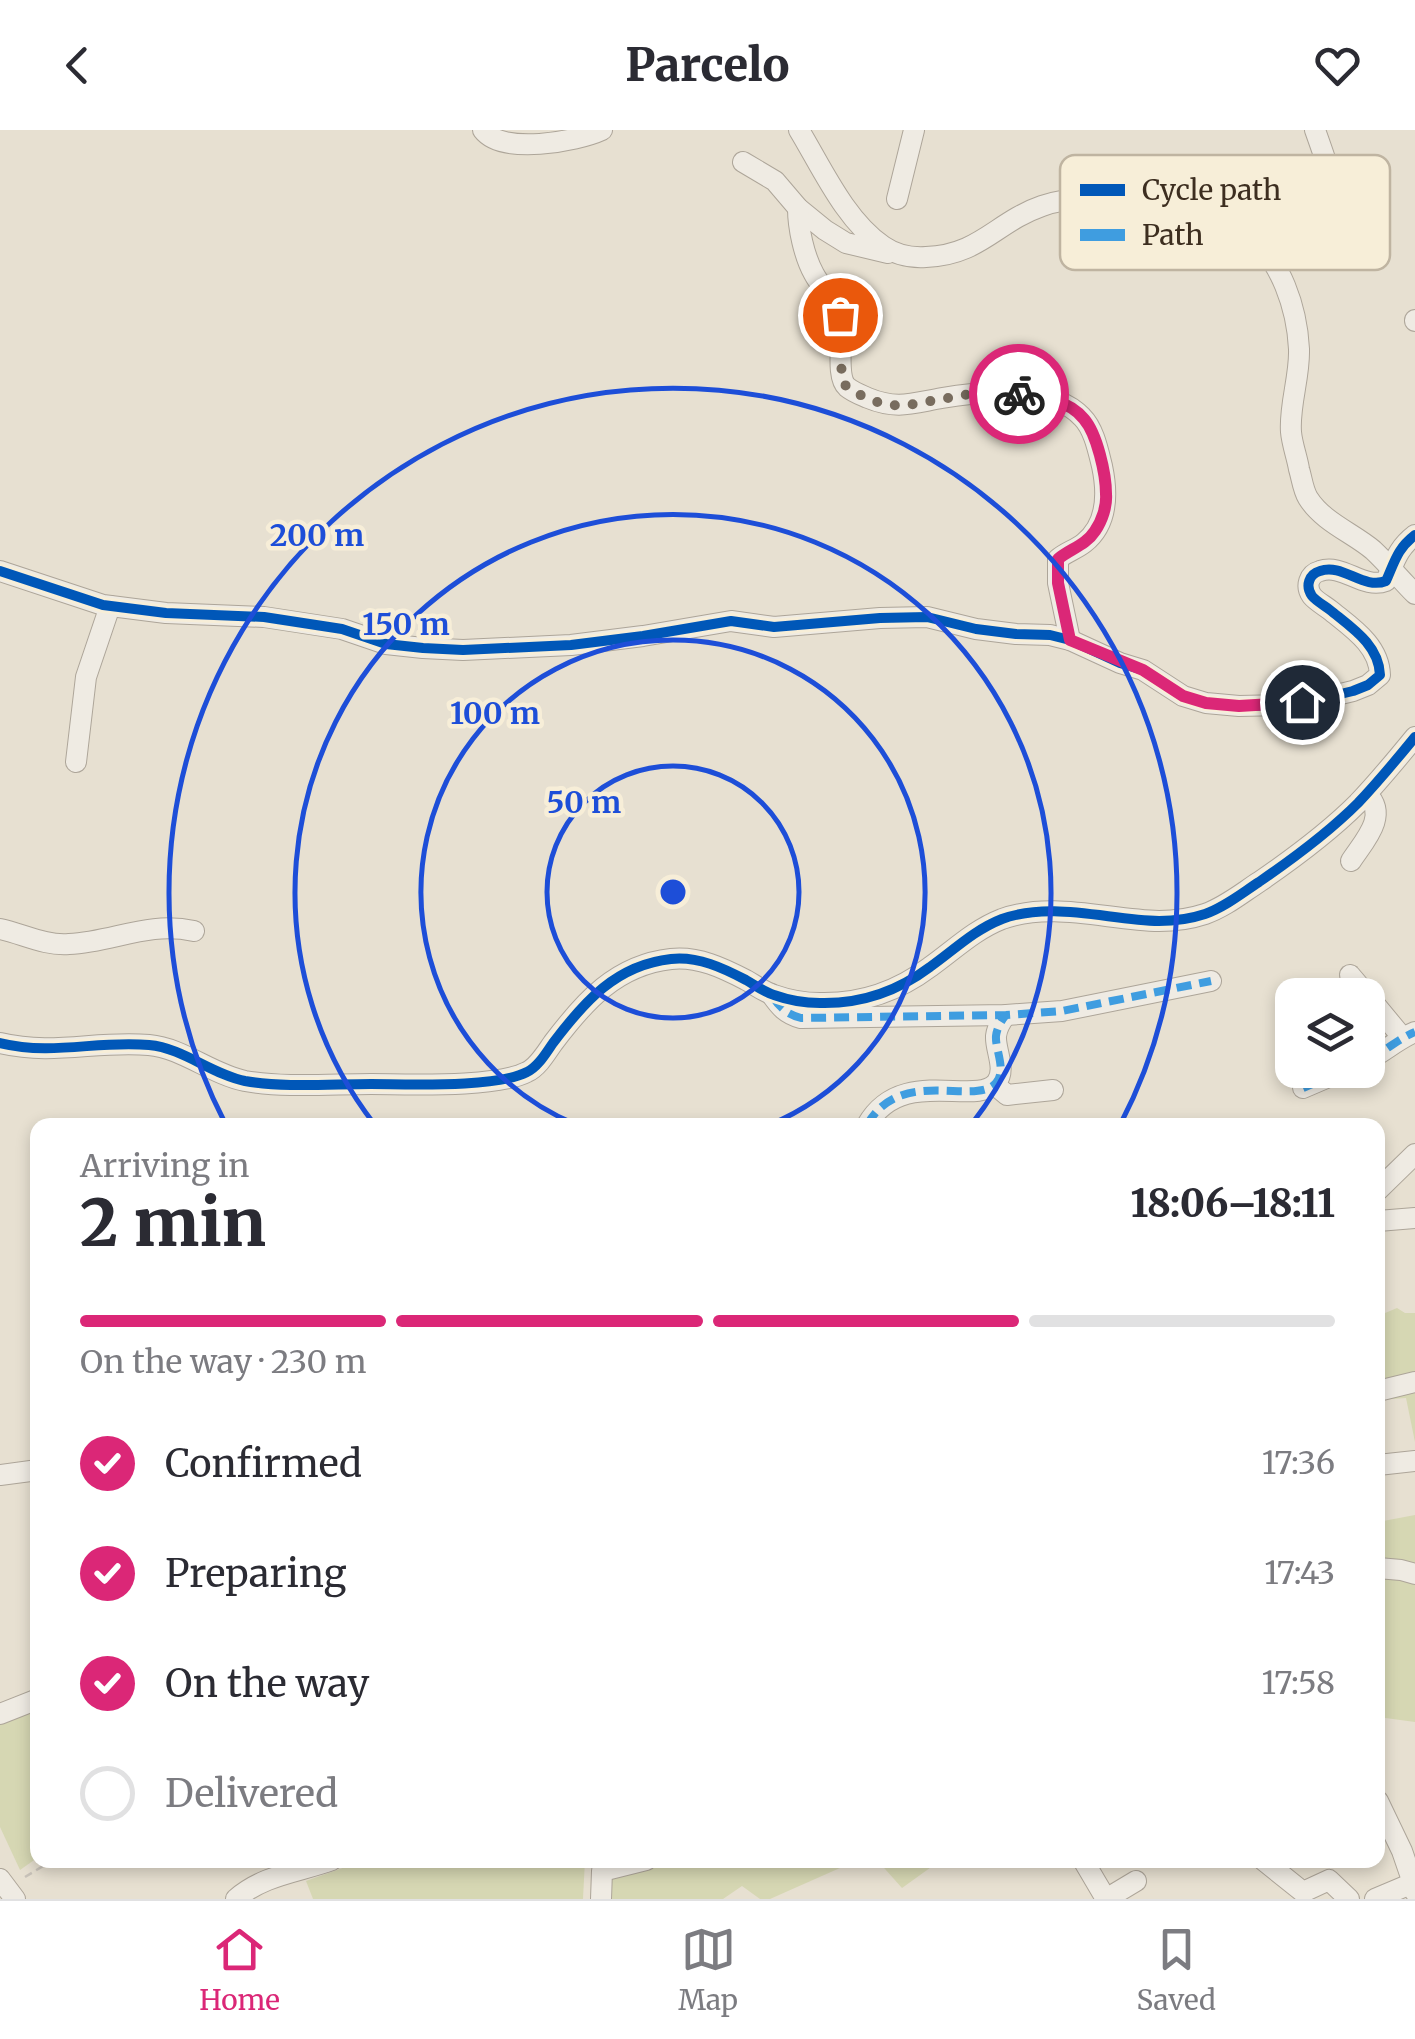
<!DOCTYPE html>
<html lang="en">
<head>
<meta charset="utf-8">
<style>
	:root { --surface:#fff; --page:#f2f2f3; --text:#2b2b33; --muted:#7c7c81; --line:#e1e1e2; --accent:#db2777 }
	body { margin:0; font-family:Merriweather,serif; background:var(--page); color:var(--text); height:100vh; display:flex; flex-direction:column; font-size:38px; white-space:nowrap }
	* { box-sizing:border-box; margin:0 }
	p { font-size:32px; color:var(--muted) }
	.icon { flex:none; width:55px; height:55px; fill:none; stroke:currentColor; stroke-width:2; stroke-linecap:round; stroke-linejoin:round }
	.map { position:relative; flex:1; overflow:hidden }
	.side { position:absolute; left:30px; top:988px; width:1355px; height:750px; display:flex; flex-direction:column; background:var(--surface); border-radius:20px; box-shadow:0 5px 15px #0003 }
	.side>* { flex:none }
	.controls { position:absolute; left:1275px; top:848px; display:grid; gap:20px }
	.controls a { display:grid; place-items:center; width:110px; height:110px; border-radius:20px; background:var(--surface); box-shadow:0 5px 15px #0003; font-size:50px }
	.pin { position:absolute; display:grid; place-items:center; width:85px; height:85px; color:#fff; margin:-42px; border:5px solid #fff; border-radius:50%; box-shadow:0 2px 10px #0007 }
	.courier { position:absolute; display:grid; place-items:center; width:100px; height:100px; margin:-50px; border:8px solid #db2777; border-radius:50%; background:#fff; color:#222; box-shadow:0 2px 12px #0007 }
	.head em { font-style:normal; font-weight:800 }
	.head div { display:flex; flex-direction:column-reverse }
	.head { display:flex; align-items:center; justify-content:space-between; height:170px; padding:0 50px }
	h1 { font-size:65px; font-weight:800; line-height:75px }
	.bar { display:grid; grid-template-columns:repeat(4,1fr); gap:15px 10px; align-content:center; height:120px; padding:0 50px }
	.bar i { height:12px; border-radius:8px; background:var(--line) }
	.bar .selected { background:var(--accent) }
	.bar p { grid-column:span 4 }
	ol { padding:0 50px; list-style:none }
	li { display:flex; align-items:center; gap:30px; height:110px }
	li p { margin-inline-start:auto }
	li .icon { padding:10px; border-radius:50%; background:var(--accent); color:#fff; stroke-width:4 }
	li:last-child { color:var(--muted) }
	li i { width:55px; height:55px; border:5px solid var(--line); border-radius:50% }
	header { display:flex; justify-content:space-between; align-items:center; height:130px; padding:0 50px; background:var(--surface); font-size:45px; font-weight:800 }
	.tabs { display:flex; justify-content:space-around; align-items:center; height:140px; border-top:2px solid var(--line); background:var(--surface); font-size:28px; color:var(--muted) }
	.tabs a { display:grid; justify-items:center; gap:5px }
	.tabs .selected { color:var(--accent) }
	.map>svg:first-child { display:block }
	.green { fill:#d6d7b3 }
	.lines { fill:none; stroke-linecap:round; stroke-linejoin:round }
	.minor-casing { stroke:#ada599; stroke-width:22 }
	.path { stroke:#c8c2b9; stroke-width:2.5; stroke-dasharray:8 5; stroke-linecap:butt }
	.minor { stroke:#efebe3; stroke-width:20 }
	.quiet { stroke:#3f9de0; stroke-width:8; stroke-dasharray:15 8; stroke-linecap:butt }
	.cycleway-casing { stroke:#f7eed8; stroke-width:16 }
	.cycleway { stroke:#0057b8; stroke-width:10 }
	.done { stroke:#786c5e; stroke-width:10; stroke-dasharray:0 18 }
	.route { stroke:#db2777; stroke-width:12 }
	.ring { fill:none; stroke:#1d4ed8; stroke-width:5 }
	.key { fill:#f7eed8; stroke:#bfb4a1; stroke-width:2.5 }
	.key-label { font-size:28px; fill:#3d2e20 }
	.centre { fill:#1d4ed8; stroke:#f7eed8; stroke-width:5 }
	.ring-label { font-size:30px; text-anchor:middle; font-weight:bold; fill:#1d4ed8; stroke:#f7eed8; stroke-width:9; stroke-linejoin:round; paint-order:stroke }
</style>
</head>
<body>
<header><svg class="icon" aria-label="back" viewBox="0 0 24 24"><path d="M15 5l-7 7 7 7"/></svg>Parcelo<svg class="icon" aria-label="heart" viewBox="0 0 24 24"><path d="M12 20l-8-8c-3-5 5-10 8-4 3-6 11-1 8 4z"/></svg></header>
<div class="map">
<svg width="1415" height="1769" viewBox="0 0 1415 1769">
	<rect width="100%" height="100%" fill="#e7e0d1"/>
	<!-- green -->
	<g class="green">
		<path d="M1397,1178L1405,1183H1415V1312L1406,1268L1378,1270V1186Z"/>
		<path d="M1415,1385V1435L1378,1431V1392Z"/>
		<path d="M1389,1445L1415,1454V1592L1378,1587V1448Z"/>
		<path d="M37,1575V1728L20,1740L0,1697V1591Z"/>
		<path d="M365,1730H585L583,1769H313L306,1751Z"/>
		<path d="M660,1730H858L770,1769H760L742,1756L723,1769H610V1747Z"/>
		<path d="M877,1730H941L902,1758Z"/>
	</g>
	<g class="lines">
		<!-- minor casing -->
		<g class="minor-casing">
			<g id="minor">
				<path d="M483,0C502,25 576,12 602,0"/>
				<path d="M799,0C822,38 845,90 883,116C896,125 911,128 926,127C980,125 996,92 1042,76C1091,58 1206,72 1248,104C1281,130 1297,178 1299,219C1300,247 1289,275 1291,302C1292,314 1297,327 1299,339C1302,349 1303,360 1308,368C1323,392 1353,403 1373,420C1388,434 1401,450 1415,464"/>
				<path d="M1315,0C1330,42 1344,82 1349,127"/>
				<path d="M743,32L775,51L798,78L825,100L846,113L888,123"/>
				<path d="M897,69L914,0"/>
				<path d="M798,78C798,98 804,126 814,144C823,161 837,170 840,190C844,208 835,246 847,257C853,262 861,265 868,268C897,280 913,273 942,268C981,261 1053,255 1082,287C1094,299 1098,320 1102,336C1108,364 1108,394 1084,413C1075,420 1066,422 1058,429V453L1070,510"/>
				<path d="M1415,190V191"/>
				<path d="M0,441L103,475L166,483L264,487L342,499L386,514L423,518L463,520L571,515L643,506L731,491L774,497L880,488L927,487L976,499L1016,504L1050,505L1070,510L1120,533L1143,540L1183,566L1206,573L1239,576L1280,575L1324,568L1353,561L1368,555L1380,545C1379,515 1352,498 1330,480C1325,476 1316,471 1312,466C1305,456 1309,444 1320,441C1343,433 1363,460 1386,451C1395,431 1397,419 1415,405"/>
				<path d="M76,632L86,547L110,476"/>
				<path d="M1351,731C1364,711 1389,686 1367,664"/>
				<path d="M0,799C23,804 45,816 69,814C114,812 147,791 194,801"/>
				<path d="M1350,845L1367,865"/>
				<path d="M771,864C780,877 786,884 801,888L1006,885L1062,881L1211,851"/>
				<path d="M1368,866L1402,907"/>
				<path d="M0,913C54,926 97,910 149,915C183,918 211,944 245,951C284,958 331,954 371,954C408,954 496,958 527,942C538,937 546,923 553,913C584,872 616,835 671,829C698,826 723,838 746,850C755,855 764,862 774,865C788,870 805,873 820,873C861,874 898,861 930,837C954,820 974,800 1002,789C1052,771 1108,790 1159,791C1174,791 1190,789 1205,784C1225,777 1242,763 1259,752C1294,728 1329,702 1358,673C1378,652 1397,629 1415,607"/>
				<path d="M1368,930C1384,922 1398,909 1415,902"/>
				<path d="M995,955L1007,965L1053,960"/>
				<path d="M1303,958L1345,940"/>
				<path d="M867,995C901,935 975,977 996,953C1007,940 995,920 996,906C997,898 1001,891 1006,885"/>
				<path d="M1378,1060L1415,1024"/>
				<path d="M1378,1091L1415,1088"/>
				<path d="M1378,1261L1415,1252"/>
				<path d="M1378,1335L1415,1331"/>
				<path d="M0,1345L38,1340"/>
				<path d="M1378,1438L1401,1440L1415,1444"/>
				<path d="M0,1584L38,1569"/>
				<path d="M1378,1671L1402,1721L1413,1753"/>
				<path d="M1083,1730L1106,1769"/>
				<path d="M1263,1730L1303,1762L1329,1750L1349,1769"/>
				<path d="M0,1749L15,1769"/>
				<path d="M236,1769C263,1745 299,1742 332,1730"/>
				<path d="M601,1769L602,1741L646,1730"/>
				<path d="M1106,1769L1136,1751"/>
				<path d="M1375,1769L1413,1753L1415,1762"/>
			</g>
		</g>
		<!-- path -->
		<path class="path" d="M25,1747L53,1730"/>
		<!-- minor -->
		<use href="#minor" class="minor"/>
		<!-- quiet -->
		<g class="quiet">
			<path d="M773,867C780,878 787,884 801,888L1006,885L1062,881L1211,851"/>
			<path d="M1368,930C1384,922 1398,909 1415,902"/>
			<path d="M1303,958L1345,940"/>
			<path d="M867,995C901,935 975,977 996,953C1007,940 995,920 996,906C997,898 1001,891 1006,885"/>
		</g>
		<!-- cycleway casing -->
		<g class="cycleway-casing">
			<g id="cycleway">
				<path d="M0,441L103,475L166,483L264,487L342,499L386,514L423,518L463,520L571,515L643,506L731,491L774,497L880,488L927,487L976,499L1016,504L1050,505L1070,510L1120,533L1143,540L1183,566L1206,573L1239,576L1280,575L1324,568L1353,561L1368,555L1380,545C1379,515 1352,498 1330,480C1325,476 1316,471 1312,466C1305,456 1309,444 1320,441C1343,433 1363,460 1386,451C1395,431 1397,419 1415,405"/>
				<path d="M0,913C54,926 97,910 149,915C183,918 211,944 245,951C284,958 331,954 371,954C408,954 496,958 527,942C538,937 546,923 553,913C584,872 616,835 671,829C698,826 723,838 746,850C755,855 764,862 774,865C788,870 805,873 820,873C861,874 898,861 930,837C954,820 974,800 1002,789C1052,771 1108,790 1159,791C1174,791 1190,789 1205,784C1225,777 1242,763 1259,752C1294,728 1329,702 1358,673C1378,652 1397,629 1415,607"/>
			</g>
		</g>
		<!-- cycleway -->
		<use href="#cycleway" class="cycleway"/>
	</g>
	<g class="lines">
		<!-- done -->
		<path class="done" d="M840,185L843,208L841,248L845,255L858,264L882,274L903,276L970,264H1019"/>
		<!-- route -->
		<path class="route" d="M1019,264C1041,265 1070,271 1084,289C1097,304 1106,344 1106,364C1107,376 1102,391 1095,401C1086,415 1070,419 1058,429V453L1070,510L1143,540L1183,566L1206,573L1239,576L1302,572"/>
	</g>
	<!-- distance rings -->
	<g class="ring">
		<circle cx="673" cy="762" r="126"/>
		<path d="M577 995A252 252 0 1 1 769 995"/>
		<path d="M375 995A378 378 0 1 1 971 995"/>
		<path d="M226 995A504 504 0 1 1 1120 995"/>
	</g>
	<!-- legend -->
	<rect x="1060" y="25" width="330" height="115" rx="15" class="key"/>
	<rect x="1080" y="54" width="45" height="12" fill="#0057b8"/>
	<rect x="1080" y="99" width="45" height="12" fill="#3f9de0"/>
	<g class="key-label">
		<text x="1142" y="70">Cycle path</text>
		<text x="1142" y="115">Path</text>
	</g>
	<circle cx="673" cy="762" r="15" class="centre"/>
	<g class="ring-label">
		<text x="317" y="416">200 m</text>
		<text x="406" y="505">150 m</text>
		<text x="495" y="594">100 m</text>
		<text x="584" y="683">50 m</text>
	</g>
</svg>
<div class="controls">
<a><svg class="icon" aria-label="layers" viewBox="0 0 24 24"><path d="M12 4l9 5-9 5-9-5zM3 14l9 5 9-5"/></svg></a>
</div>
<div class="pin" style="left:840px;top:185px;background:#ea580c"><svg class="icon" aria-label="bag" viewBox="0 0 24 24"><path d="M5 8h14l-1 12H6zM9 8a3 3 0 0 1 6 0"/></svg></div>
<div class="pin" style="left:1302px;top:572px;background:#1f2937"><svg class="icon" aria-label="home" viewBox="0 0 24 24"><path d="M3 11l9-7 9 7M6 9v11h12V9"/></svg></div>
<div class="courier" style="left:1019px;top:264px"><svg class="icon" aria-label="bike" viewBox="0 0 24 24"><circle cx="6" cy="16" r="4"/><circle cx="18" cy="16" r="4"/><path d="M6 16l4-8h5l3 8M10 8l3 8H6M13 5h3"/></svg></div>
<section class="side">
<div class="head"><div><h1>2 min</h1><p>Arriving in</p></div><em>18:06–18:11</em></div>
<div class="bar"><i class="selected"></i><i class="selected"></i><i class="selected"></i><i></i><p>On the way · 230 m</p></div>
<ol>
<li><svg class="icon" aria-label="check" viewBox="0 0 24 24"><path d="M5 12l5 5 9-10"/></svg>Confirmed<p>17:36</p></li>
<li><svg class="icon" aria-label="check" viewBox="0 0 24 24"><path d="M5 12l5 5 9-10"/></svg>Preparing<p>17:43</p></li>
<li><svg class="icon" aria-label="check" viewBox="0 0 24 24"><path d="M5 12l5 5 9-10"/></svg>On the way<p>17:58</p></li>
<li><i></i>Delivered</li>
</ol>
</section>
</div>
<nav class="tabs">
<a class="selected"><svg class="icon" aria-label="home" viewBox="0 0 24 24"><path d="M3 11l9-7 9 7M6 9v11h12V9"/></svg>Home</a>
<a><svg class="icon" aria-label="map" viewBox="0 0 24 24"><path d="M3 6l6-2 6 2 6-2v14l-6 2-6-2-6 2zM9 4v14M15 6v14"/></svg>Map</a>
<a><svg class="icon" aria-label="saved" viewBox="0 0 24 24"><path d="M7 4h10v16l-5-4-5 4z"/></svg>Saved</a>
</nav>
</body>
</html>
